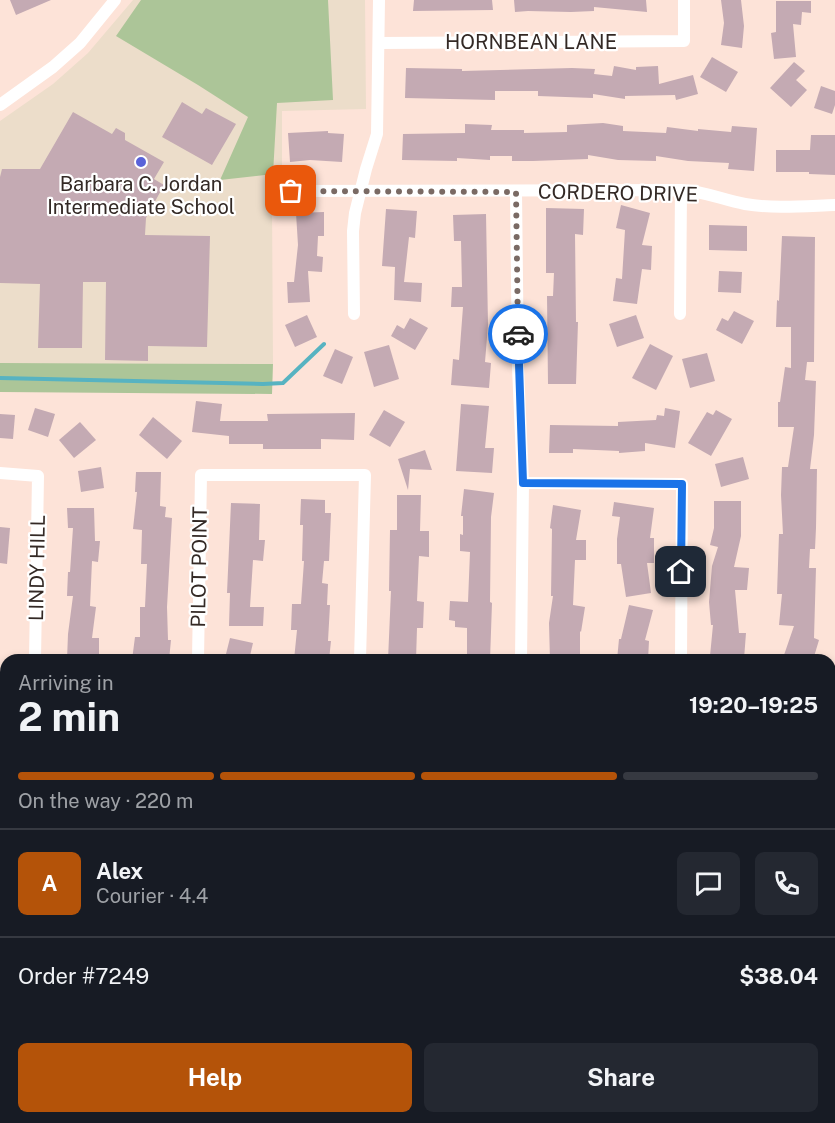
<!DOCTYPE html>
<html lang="en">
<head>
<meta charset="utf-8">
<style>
	:root { --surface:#171b24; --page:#242831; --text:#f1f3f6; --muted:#9ea1a6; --line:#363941; --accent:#b45309 }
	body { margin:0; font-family:"Public Sans",sans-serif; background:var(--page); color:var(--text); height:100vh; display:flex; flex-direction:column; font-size:22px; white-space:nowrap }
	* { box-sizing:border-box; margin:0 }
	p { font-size:20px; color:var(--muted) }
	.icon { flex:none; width:33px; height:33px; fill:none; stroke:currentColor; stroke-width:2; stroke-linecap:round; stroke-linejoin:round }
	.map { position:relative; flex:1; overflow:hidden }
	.sheet { position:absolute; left:0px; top:654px; width:836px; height:470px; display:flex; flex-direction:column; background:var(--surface); border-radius:18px 18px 0 0; box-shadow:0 3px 9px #0003 }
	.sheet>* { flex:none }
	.pin { position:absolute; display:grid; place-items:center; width:51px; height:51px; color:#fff; margin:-26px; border-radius:12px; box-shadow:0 3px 9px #0006 }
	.courier { position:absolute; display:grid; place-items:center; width:60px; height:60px; margin:-30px; border:4px solid #1a73e8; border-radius:50%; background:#fff; color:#222; box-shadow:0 2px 8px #0007 }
	.summary em { font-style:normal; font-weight:700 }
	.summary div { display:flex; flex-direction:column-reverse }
	.summary { display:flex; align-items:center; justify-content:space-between; height:102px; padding:0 18px }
	h1 { font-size:39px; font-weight:700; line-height:45px }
	.bar { display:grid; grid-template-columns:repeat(4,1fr); gap:9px 6px; align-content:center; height:72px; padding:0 18px }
	.bar i { height:8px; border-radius:4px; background:var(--line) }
	.bar .on { background:var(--accent) }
	.bar p { grid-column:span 4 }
	.line { display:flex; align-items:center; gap:15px; padding:0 18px; border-top:2px solid var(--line) }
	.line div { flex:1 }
	.round { display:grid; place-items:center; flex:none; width:63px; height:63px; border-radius:9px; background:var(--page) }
	.primary-button { display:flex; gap:12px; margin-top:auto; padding:12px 18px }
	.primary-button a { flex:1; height:69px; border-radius:9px; background:var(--accent); color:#fff; font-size:24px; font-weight:700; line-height:69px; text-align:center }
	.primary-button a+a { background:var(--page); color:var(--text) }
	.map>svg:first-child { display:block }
	.education { fill:#ecddca }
	.green { fill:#acc598 }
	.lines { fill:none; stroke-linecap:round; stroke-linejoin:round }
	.stream { stroke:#57b3c1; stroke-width:4 }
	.building { fill:#c4aab3 }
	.minor { stroke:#fff; stroke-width:12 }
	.done { stroke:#7a6a64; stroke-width:6; stroke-dasharray:0 10.8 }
	.route { stroke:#1a73e8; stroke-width:8 }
	.poi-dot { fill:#5962d9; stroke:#fff; stroke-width:2 }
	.labels { text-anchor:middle; stroke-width:4.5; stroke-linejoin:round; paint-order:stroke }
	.street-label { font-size:20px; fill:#332925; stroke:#fff }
	.poi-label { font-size:20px; fill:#332925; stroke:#fff }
</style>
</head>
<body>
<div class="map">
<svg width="835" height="1123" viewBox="0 0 835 1123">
	<rect width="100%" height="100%" fill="#fde3d8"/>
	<!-- education -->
	<path class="education" d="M133,0H365L366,109L282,111V204H272L273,364L0,363V121L53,84L88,53Z"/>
	<!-- green -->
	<g class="green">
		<path d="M141,0H328L333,100L277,103L273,174L220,180L248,117L198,85L116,36Z"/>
		<path d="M0,363L273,364L272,394L0,392Z"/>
	</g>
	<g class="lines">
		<!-- stream -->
		<g class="stream">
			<path d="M0,378L263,384L283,383L324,344"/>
			<path d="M0,1001H6"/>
		</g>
	</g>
	<!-- building -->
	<g class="building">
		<path d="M10,0H51L16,15Z"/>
		<path d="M414,0H492L493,10L413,11Z"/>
		<path d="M514,0H646L647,12L594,7V11L571,12L528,11L515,12Z"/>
		<path d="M721,0H741L744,26L742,48L721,45L724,23Z"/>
		<path d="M776,1H811V13L802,12L801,25L793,24L796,57L774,59L771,33L776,32Z"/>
		<path d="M712,57L738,72L726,92L700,77Z"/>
		<path d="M794,62L805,71L796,80L807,90L791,107L770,88Z"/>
		<path d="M614,66L636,70V67L658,66L659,84L693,75L698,94L676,100L675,95L625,96V99L593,94V98L538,96V91H495V100L405,98L406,68L462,69V71L572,68L595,69L594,74L612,76Z"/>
		<path d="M821,86L835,91V105L832,114L814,108Z"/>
		<path d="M182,102L202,114L206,108L236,124L212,165L162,137Z"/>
		<path d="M73,112L112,134L116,128L125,133V140L164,162L154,179L164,185L146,218L145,235L210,236L207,347L148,346V361L105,360L106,282H83L82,348H38L40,284L0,283V177L2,169H40Z"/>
		<path d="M603,123L623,126V131L666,133L667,127L698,131V129L731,132L732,126L757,128L754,171L728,169L729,163L688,161L656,156V161L618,160L588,155V159L533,161H512V156H490V160L457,158V161L402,160L403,134L465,133V124L492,125L491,130H524V133L567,132V125Z"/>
		<path d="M328,131V133L344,134L342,162L310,160L290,162L288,133Z"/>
		<path d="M811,135H835V175L809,174V172H776V150H810Z"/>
		<path d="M621,205L650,213L642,245L652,246L651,270L642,269L637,304L613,301L616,278L622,279L625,230L616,228Z"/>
		<path d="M546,208L584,209L583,235L575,234L576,322H578L576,384H548L547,296H553L554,273H546Z"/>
		<path d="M386,209L417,211L415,238L409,237L404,282L422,283L421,302L394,300L395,267L382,266Z"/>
		<path d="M324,212V236H318L317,256L323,257L322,272L308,271L310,302L288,303L287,282H294L298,245L296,213Z"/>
		<path d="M486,214L488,325L485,362L491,363L489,388L451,385L453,359L459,360L463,307H451L452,287H462L461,241H454L453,215Z"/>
		<path d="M709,225L747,226V251L709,250Z"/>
		<path d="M782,236L815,237L814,362H807L805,380L816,381L814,435L810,469H817L816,528L815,549H810L809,568H816L814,638L819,640L813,660H799L784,655L794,626L779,625L782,594H777L779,534H783L781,495L782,467H788L794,427H778V402H780L785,367L791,368V327H776L777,300L779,301Z"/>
		<path d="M719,271L742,272L741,293L718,292Z"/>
		<path d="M734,311L754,321L742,344L716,330L722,318L728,321Z"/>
		<path d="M307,315L317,337L295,347L285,325Z"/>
		<path d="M636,315L644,338L617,347L609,324Z"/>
		<path d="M410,318L428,328L415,350L391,336L397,325L404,329Z"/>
		<path d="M650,344L673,356L656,390L632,378Z"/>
		<path d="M389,345L399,379L374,387L364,352Z"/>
		<path d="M335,349L353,357L342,384L323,376Z"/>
		<path d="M707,353L715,381L690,388L682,359Z"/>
		<path d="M196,401L222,404L220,421H268L267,414L355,413L354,440L321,439V449H263V444H229V436L192,432Z"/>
		<path d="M461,404L489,406L485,448H494L492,473L456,471Z"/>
		<path d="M35,408L55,414L48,437L28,430Z"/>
		<path d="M665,408L680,411L675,448L645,443V451L619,453V451L573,449V453H549L550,425L618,426V422L656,420L657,415L664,416Z"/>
		<path d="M384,410L405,422L390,447L369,435Z"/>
		<path d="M716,410L732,419L711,456L688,443L707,412L713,415Z"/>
		<path d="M0,414L15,415L13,439L0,438Z"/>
		<path d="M153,417L182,441L167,459L139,435Z"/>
		<path d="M80,422L96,440L74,458L59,440Z"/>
		<path d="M425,450L432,470L410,469L408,490L398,459Z"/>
		<path d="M743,457L749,479L721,487L715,464Z"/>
		<path d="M101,467L104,488L81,492L78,471Z"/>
		<path d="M136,472H161L160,506L166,507L165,517L172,518L167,607L168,640H171L169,660H132L135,637H140V607H145L147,564H141L142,530L133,529L137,492H135Z"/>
		<path d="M464,489L494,493L491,517L490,602L492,603L490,660H467V628L455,627V621L449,620L450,601L468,602L470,552L460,551V534L463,535V516H461Z"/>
		<path d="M397,495H421L420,531H429V557L419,556L417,601L424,602L423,628H417L416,660H388L391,591H389L390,530H397Z"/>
		<path d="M301,499L325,500V513H331L329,561H324L322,583L328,584L327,605H330L328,641H331L329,660H294L297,630H291L292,604H301L304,561H302L303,525H300Z"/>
		<path d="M714,501H741V536L734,567L749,568L747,590H735L739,633H746L744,659L710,656L713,625H711L709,602L712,566L718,547L710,545L714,528Z"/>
		<path d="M614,502L654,508L650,538H654V563H647L651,593L626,597L621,564H617V539L620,517L612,516Z"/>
		<path d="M231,503L260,504L259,540H265L263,561L253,560L250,607H264L263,626H229L230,593H227Z"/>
		<path d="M553,505L581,510L576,540H586V560H575L573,605L585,607L581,632L580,631V660H550L549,623L553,596H551L552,529L550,528Z"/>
		<path d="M67,508H94L95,541H100L98,562L92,561L90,606L96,607L92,638H99V660H67L68,634L73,596H67L68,572H70L73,528H68Z"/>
		<path d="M0,527L10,528L7,564L0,563Z"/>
		<path d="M629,605L653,610L645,640L649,641L648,660H617L619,639H621Z"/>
		<path d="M230,638L253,643L249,660L225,658Z"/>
	</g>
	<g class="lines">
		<!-- minor -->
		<g class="minor">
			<path d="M379,43L684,41V0"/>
			<path d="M0,105L53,67L80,43L115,0"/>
			<path d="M291,191L681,190C704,191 723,200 745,204C774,209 806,206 835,205"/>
			<path d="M516,192L518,367L523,483L521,660"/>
			<path d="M354,314L353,231L355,213L366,169L377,134L379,0"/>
			<path d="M680,314L681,190"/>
			<path d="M0,473L38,476L35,660"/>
			<path d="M523,483L682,484L681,660"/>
			<path d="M198,660L201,475H365L360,660"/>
			<path d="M0,719L6,718"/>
			<path d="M0,1094H6"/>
			<path d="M37,1123V1118"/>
			<path d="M293,1123V1118"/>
			<path d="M683,1123V1118"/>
		</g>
	</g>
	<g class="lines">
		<!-- done -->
		<path class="done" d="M291,191L516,192L518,334"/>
		<!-- route -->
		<path class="route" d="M518,334L523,483L682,484L681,572"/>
	</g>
	<!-- markers -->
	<circle class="poi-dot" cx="141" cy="162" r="6"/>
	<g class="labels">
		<!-- street labels -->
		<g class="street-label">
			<text x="531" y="49">HORNBEAN LANE</text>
			<text transform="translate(618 193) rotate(1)" y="7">CORDERO DRIVE</text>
			<text transform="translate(199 567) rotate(-89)" y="7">PILOT POINT</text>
			<text transform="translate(37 568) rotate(-89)" y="7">LINDY HILL</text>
		</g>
		<!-- poi labels -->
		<g class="poi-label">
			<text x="141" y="191">Barbara C. Jordan<tspan x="141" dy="23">Intermediate School</tspan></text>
		</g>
	</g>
</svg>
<div class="pin" style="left:291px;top:191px;background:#ea580c"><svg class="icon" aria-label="bag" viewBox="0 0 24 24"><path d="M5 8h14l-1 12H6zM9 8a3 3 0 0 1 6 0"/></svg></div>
<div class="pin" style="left:681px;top:572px;background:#1f2937"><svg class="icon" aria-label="home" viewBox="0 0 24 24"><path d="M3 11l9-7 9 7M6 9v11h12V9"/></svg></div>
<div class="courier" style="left:518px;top:334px"><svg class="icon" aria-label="car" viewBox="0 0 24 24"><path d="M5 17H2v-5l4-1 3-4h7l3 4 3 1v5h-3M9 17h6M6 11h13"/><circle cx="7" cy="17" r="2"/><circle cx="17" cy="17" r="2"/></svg></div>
<section class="sheet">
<div class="summary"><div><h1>2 min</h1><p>Arriving in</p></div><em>19:20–19:25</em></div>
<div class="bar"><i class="on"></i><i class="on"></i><i class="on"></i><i></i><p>On the way · 220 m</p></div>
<div class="line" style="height:108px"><b class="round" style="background:var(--accent);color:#fff">A</b><div><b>Alex</b><p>Courier · 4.4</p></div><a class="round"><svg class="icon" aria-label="chat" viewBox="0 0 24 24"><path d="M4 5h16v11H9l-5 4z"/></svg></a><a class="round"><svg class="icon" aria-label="phone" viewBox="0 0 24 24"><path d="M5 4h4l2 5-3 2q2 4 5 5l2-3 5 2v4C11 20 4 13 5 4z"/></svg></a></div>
<div class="line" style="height:78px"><div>Order #7249</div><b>$38.04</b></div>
<div class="primary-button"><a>Help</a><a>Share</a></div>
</section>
</div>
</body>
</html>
